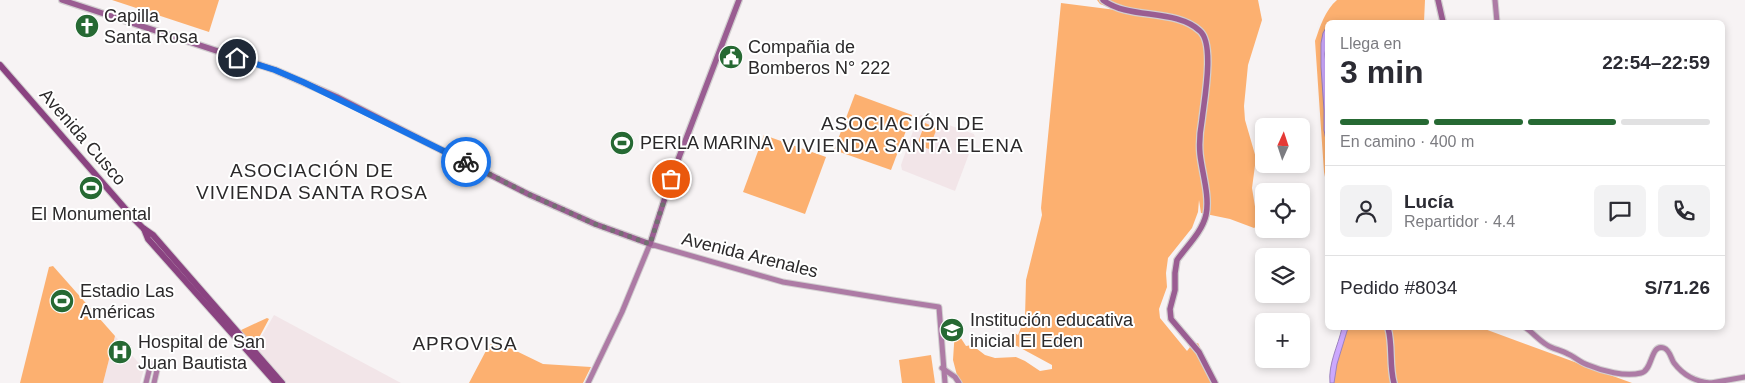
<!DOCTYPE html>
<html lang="es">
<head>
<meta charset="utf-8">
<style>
	:root { --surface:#fff; --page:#f2f2f3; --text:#2b2b33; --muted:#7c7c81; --line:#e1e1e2; --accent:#266933 }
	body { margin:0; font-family:Helvetica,sans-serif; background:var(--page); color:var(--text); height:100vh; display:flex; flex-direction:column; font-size:19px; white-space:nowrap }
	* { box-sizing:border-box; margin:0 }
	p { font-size:16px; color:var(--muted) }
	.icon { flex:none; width:28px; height:28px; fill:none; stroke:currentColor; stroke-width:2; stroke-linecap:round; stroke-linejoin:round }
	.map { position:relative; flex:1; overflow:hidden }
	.side { position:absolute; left:1325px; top:20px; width:400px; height:310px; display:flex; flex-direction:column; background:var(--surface); border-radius:8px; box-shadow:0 2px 8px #0003 }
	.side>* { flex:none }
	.needle { width:32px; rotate:3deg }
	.tools { position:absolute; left:1255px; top:118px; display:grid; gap:10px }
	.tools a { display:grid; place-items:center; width:55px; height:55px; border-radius:8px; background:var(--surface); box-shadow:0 2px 8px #0003; font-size:25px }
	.pin { position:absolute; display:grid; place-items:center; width:42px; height:42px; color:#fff; margin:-21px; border:2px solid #fff; border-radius:50%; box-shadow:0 1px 5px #0007 }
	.courier { position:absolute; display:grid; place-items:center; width:50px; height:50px; margin:-25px; border:4px solid #1a73e8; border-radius:50%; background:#fff; color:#222; box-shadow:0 1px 6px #0007 }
	.head em { font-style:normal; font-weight:600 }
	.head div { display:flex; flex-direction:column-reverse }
	.head { display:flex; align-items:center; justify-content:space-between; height:85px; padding:0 15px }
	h1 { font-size:32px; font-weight:600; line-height:38px }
	.bar { display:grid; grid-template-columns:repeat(4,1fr); gap:8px 5px; align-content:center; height:60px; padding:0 15px }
	.bar i { height:6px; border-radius:4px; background:var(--line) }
	.bar .selected { background:var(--accent) }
	.bar p { grid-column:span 4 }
	.line { display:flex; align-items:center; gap:12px; padding:0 15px; border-top:1px solid var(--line) }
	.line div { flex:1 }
	.round { display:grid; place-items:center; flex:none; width:52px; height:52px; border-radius:8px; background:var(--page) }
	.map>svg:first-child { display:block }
	.built { fill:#f2e5e8 }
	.green { fill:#fcb070 }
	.water { fill:#cca8fe; stroke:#9c82be }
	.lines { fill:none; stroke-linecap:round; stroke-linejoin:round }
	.secondary-casing { stroke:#d2cfd0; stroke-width:7 }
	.primary-casing { stroke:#d2cfd0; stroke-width:8 }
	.highway-casing { stroke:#d2cfd0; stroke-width:8 }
	.secondary { stroke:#ad7ba5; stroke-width:5 }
	.primary { stroke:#9a5d92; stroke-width:5.5 }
	.highway { stroke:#8a4381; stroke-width:6 }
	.done { stroke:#727071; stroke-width:5; stroke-dasharray:0 9 }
	.route { stroke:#1a73e8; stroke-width:6 }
	.labels { text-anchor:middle; stroke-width:4; stroke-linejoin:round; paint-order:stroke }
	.poi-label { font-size:18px; fill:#2b292a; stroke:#fff; text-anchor:start }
	.street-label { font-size:18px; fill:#2b292a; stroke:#fff }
	.neighbourhood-label { font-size:19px; letter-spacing:1px; fill:#2b292a; stroke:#fff }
</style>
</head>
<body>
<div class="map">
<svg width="1745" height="383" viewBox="0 0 1745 383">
	<rect width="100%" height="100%" fill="#f7f3f4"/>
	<!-- built -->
	<g class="built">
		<path d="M921,115L974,134L975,138L955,191L902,170L901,165L918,117Z"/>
		<path d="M274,315L401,383H285L255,348Z"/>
		<path d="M115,336L144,369L140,383H103Z"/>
	</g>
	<!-- green -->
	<g class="green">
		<path d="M112,0H219L209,32Z"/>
		<path d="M1097,0H1258L1262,20L1248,65L1244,106L1245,120L1256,158L1252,188L1258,225L1254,228L1230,219L1201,213L1199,200L1198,212L1192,228L1168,258L1166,273L1167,287L1159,309L1160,318L1187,351L1190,347L1198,343L1217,383H959L953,360L955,329L966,346L972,345L985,355L995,358L1016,357L1025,361L1040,371L1052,369V365L1013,344L1009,337L1015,333L1018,335L1025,317L1026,280L1042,215L1041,208L1061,3L1116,10L1100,4Z"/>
		<path d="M1337,0H1425L1424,22H1328L1327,187L1324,172L1315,41C1320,27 1325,10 1337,0Z"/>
		<path d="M855,94L912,115L891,170L834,150Z"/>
		<path d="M925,123L937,128L929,149L917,145Z"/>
		<path d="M764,135L826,157L805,214L743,192Z"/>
		<path d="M53,266L115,336L103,383H20L49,267Z"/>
		<path d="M267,318L269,319L254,347L239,331Z"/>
		<path d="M1343,328H1482L1632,383H1332Z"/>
		<path d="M498,342L543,364L591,367L583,383H469L489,345Z"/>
		<path d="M931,355L935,383H902L899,360Z"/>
	</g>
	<!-- water -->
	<g class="water">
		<path d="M1327,26V39L1325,54L1328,87L1327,145L1324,130V110L1321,67V43L1323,33Z"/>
		<path d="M1342,328H1348L1337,364L1334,383H1330C1328,364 1338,346 1342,328Z"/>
	</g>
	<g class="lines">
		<!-- secondary casing -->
		<g class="secondary-casing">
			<g id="secondary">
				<path d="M1495,0L1497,22"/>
				<path d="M1526,328C1533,333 1539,340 1547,345C1553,349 1561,350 1568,354C1575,357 1581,363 1588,365C1602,371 1625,377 1641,373C1653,371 1650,343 1664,348C1670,350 1671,359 1674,363C1684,376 1695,381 1710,383"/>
				<path d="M942,368L955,377L959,383"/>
				<path d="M146,383L151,363"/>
				<path d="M154,383L157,370"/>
				<path d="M588,383L622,312L650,244L783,282L893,300L939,307L945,383"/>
				<path d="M1711,383L1745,377"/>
			</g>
		</g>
		<!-- primary casing -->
		<g class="primary-casing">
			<g id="primary">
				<path d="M62,0L275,70L337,97L528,194L595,224L650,244L673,173L739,0"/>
				<path d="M1103,0C1129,20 1175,8 1200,31C1215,44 1204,101 1202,120C1200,131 1199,143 1200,154C1202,173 1210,196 1206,215C1202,232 1187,246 1177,260L1175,273V290L1170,309L1171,319L1199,352L1215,383"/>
				<path d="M1438,0L1443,22"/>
				<path d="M1388,328C1393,346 1389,365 1394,383"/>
			</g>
		</g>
		<!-- highway casing -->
		<g class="highway-casing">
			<g id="highway">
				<path d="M0,65L135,220L143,228L153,235L282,383"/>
				<path d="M144,229L148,239L276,383"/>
			</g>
		</g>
		<!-- secondary -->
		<use href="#secondary" class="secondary"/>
		<!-- primary -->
		<use href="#primary" class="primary"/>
		<!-- highway -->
		<use href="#highway" class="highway"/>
	</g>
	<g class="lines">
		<!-- done -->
		<path class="done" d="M466,162L528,194L595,224L650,244L671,179"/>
		<!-- route -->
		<path class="route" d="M237,58L275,70L303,82L466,162"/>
	</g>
	<!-- icons -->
	<defs>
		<g id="church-disc" transform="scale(1.25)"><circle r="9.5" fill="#266933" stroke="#fff"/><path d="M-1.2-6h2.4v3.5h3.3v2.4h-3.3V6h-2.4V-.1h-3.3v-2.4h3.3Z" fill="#fff"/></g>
		<g id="civic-disc" transform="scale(1.25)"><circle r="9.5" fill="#266933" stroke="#fff"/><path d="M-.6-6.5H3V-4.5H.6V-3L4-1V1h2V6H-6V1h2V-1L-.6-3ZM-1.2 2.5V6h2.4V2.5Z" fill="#fff"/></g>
		<g id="stadium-disc" transform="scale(1.25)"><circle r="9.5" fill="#266933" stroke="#fff"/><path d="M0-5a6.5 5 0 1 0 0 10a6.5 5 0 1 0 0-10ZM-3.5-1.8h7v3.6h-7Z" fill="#fff"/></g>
		<g id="school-disc" transform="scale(1.25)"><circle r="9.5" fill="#266933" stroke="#fff"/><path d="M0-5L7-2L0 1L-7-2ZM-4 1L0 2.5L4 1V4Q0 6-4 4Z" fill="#fff"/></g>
		<g id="hospital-disc" transform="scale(1.25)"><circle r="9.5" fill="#266933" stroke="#fff"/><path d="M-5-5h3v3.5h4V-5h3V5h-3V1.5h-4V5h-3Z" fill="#fff"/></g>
	</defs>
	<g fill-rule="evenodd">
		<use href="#church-disc" x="87" y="26"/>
		<use href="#civic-disc" x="731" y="57"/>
		<use href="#stadium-disc" x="622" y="143"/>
		<use href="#stadium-disc" x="91" y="188"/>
		<use href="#stadium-disc" x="62" y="301"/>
		<use href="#school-disc" x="952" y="330"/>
		<use href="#hospital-disc" x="120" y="352"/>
	</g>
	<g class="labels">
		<!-- poi labels -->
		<g class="poi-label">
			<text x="104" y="22">Capilla<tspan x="104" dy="21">Santa Rosa</tspan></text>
			<text x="748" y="53">Compañia de<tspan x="748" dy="21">Bomberos N° 222</tspan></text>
			<text x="640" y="149">PERLA MARINA</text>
			<text x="91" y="220" text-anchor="middle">El Monumental</text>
			<text x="80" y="297">Estadio Las<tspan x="80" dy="21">Américas</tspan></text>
			<text x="970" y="326">Institución educativa<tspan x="970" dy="21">inicial El Eden</tspan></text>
			<text x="138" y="348">Hospital de San<tspan x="138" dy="21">Juan Bautista</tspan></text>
		</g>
		<!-- street labels -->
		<g class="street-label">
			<text transform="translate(83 137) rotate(49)" y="6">Avenida Cusco</text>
			<text transform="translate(750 255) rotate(14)" y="6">Avenida Arenales</text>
		</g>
		<!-- neighbourhood labels -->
		<g class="neighbourhood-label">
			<text x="903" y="130">ASOCIACIÓN DE<tspan x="903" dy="22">VIVIENDA SANTA ELENA</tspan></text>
			<text x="312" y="177">ASOCIACIÓN DE<tspan x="312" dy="22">VIVIENDA SANTA ROSA</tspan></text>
			<text x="465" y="350">APROVISA</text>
		</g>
	</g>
</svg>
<div class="tools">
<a><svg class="needle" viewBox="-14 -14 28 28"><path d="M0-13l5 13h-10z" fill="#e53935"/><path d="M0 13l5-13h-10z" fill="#7c7c81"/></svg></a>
<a><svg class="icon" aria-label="locate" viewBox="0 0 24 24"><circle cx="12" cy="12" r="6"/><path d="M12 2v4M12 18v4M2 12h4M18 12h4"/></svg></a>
<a><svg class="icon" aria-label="layers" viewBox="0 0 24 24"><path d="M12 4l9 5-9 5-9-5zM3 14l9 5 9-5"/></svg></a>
<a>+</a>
</div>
<div class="pin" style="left:671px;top:179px;background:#ea580c"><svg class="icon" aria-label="bag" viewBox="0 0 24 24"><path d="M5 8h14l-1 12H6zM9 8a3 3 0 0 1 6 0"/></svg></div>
<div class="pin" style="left:237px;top:58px;background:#1f2937"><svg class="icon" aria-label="home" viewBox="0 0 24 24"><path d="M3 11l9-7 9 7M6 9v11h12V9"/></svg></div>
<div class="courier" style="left:466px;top:162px"><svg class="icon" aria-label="bike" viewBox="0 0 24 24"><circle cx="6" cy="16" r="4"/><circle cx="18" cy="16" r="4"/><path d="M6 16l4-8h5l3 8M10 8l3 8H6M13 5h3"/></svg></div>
<section class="side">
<div class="head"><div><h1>3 min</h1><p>Llega en</p></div><em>22:54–22:59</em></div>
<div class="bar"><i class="selected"></i><i class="selected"></i><i class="selected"></i><i></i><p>En camino · 400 m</p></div>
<div class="line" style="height:90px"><a class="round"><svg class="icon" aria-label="person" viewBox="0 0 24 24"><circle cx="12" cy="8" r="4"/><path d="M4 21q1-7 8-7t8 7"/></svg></a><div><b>Lucía</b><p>Repartidor · 4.4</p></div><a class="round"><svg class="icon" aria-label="chat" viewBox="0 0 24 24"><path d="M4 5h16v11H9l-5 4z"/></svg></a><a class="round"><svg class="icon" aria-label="phone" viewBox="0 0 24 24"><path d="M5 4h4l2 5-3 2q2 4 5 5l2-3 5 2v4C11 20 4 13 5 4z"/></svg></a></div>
<div class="line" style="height:65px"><div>Pedido #8034</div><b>S/71.26</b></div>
</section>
</div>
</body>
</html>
